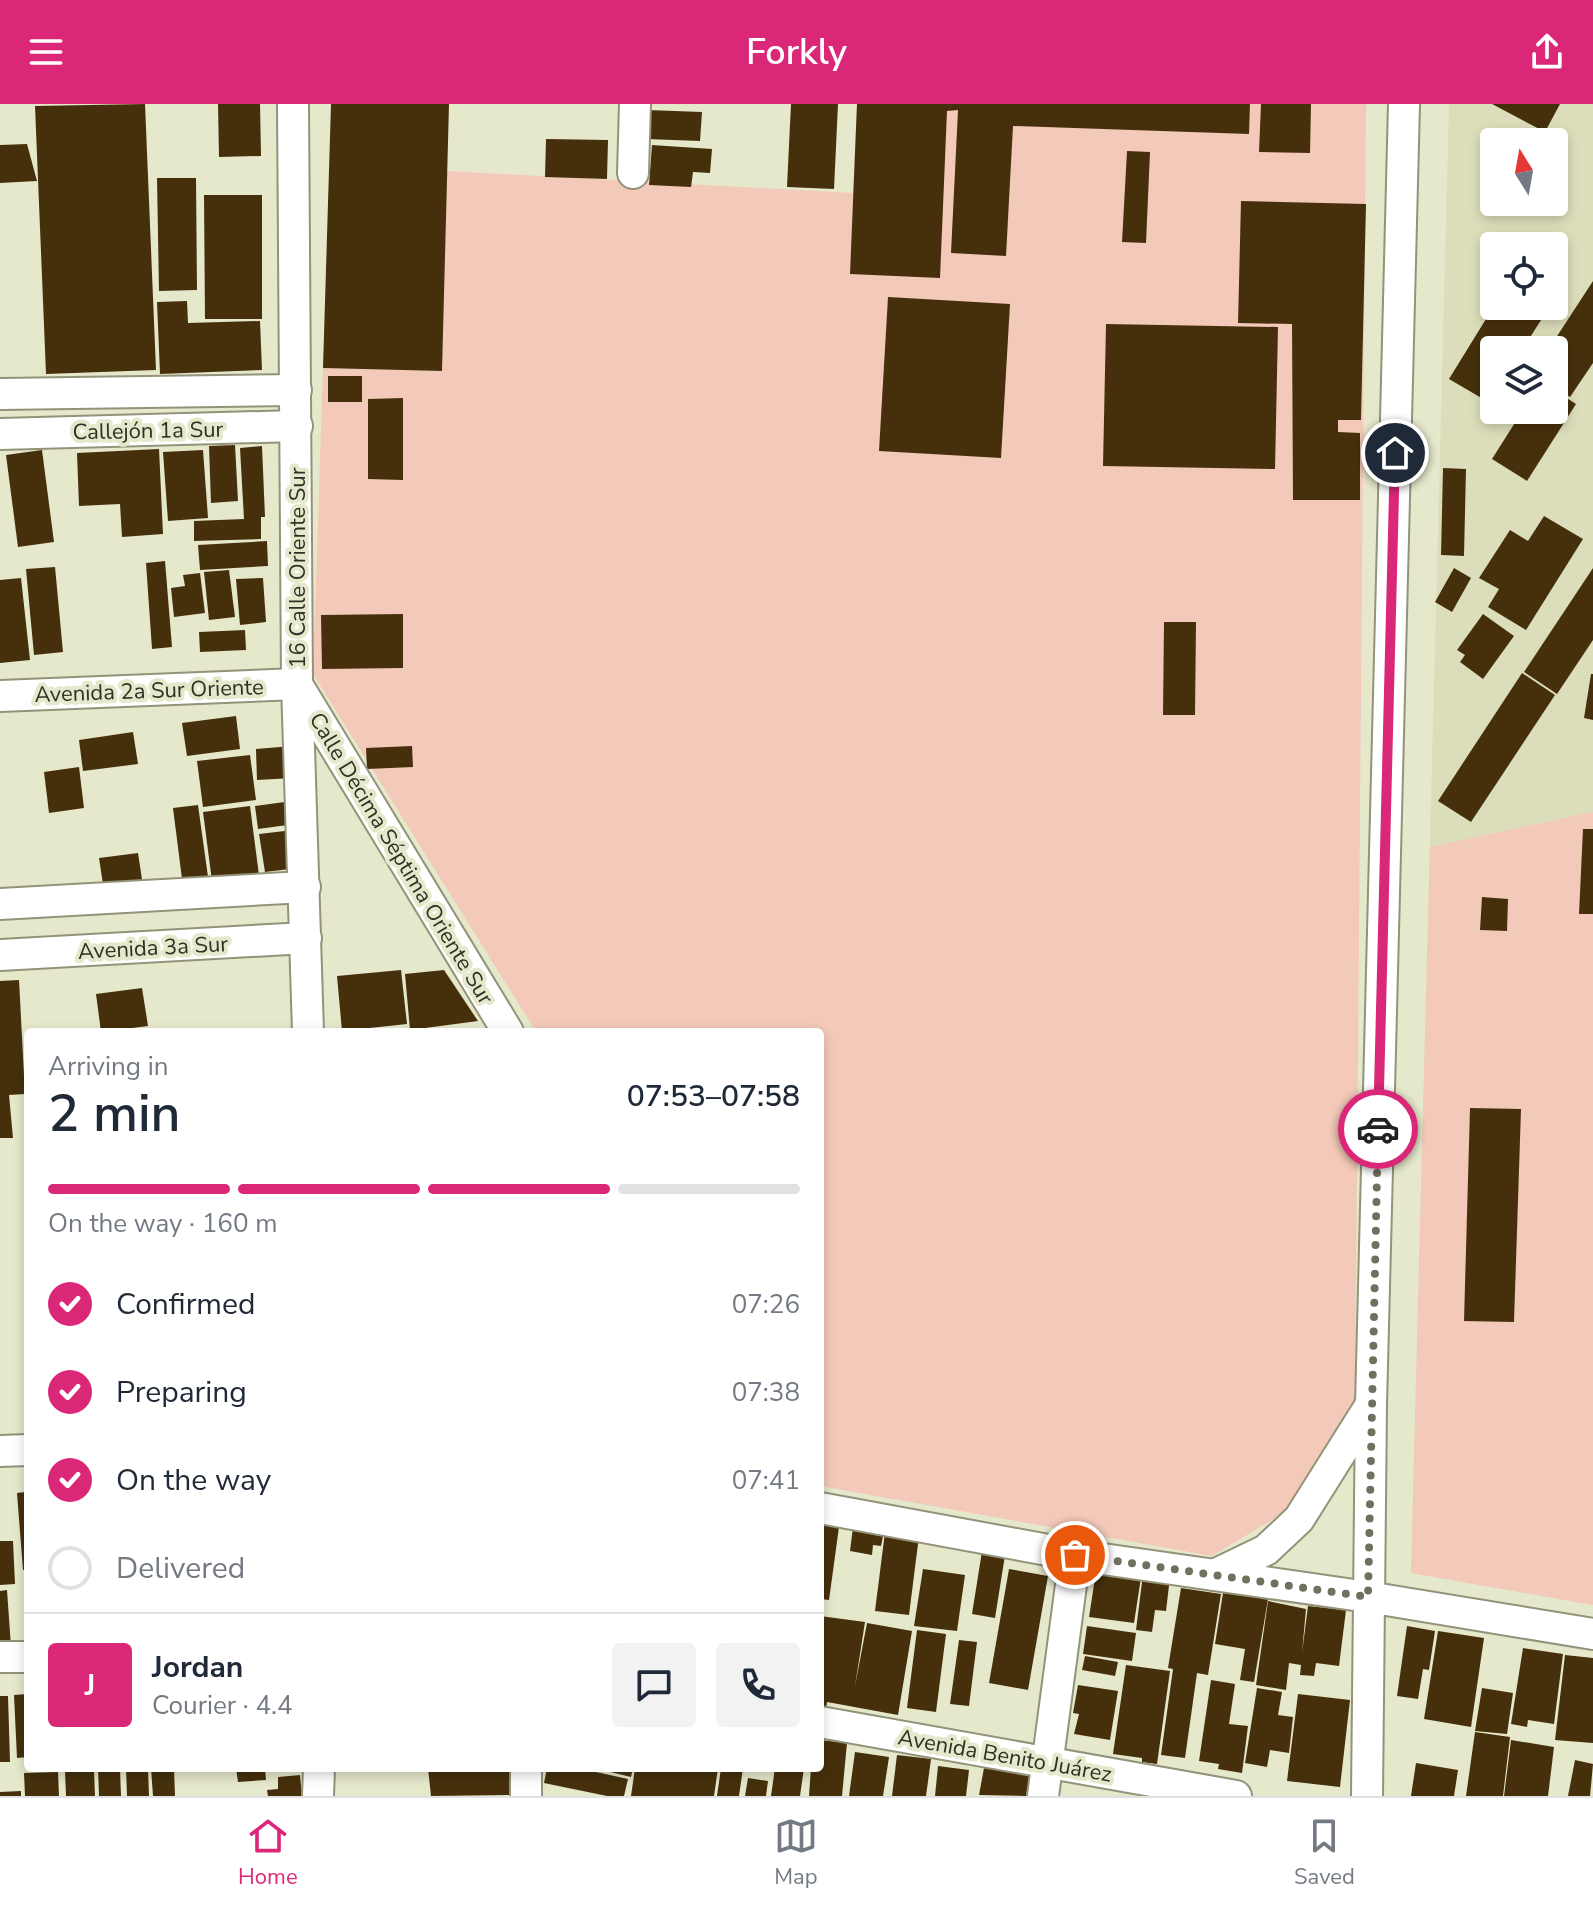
<!DOCTYPE html>
<html lang="en">
<head>
<meta charset="utf-8">
<style>
	:root { --surface:#fff; --page:#f2f2f3; --text:#1f2937; --muted:#747a83; --line:#e0e1e3; --accent:#db2777 }
	body { margin:0; font-family:"Nunito Sans",sans-serif; background:var(--page); color:var(--text); height:100vh; display:flex; flex-direction:column; font-size:30px; white-space:nowrap }
	* { box-sizing:border-box; margin:0 }
	p { font-size:26px; color:var(--muted) }
	.icon { flex:none; width:44px; height:44px; fill:none; stroke:currentColor; stroke-width:2; stroke-linecap:round; stroke-linejoin:round }
	.map { position:relative; flex:1; overflow:hidden }
	.drawer { position:absolute; left:24px; top:924px; width:800px; height:744px; display:flex; flex-direction:column; background:var(--surface); border-radius:8px; box-shadow:0 4px 12px #0003 }
	.drawer>* { flex:none }
	.needle { width:52px; rotate:349deg }
	.buttons { position:absolute; left:1480px; top:24px; display:grid; gap:16px }
	.buttons a { display:grid; place-items:center; width:88px; height:88px; border-radius:8px; background:var(--surface); box-shadow:0 4px 12px #0003; font-size:40px }
	.pin { position:absolute; display:grid; place-items:center; width:68px; height:68px; color:#fff; margin:-34px; border:4px solid #fff; border-radius:50%; box-shadow:0 2px 8px #0007 }
	.courier { position:absolute; display:grid; place-items:center; width:80px; height:80px; margin:-40px; border:6px solid #db2777; border-radius:50%; background:#fff; color:#222; box-shadow:0 2px 10px #0007 }
	.headline em { font-style:normal; font-weight:600 }
	.headline div { display:flex; flex-direction:column-reverse }
	.headline { display:flex; align-items:center; justify-content:space-between; height:136px; padding:0 24px }
	h1 { font-size:52px; font-weight:600; line-height:60px }
	.bar { display:grid; grid-template-columns:repeat(4,1fr); gap:12px 8px; align-content:center; height:96px; padding:0 24px }
	.bar i { height:10px; border-radius:6px; background:var(--line) }
	.bar .current { background:var(--accent) }
	.bar p { grid-column:span 4 }
	.line { display:flex; align-items:center; gap:20px; padding:0 24px; border-top:2px solid var(--line) }
	.line div { flex:1 }
	.round { display:grid; place-items:center; flex:none; width:84px; height:84px; border-radius:8px; background:var(--page) }
	ol { padding:0 24px; list-style:none }
	li { display:flex; align-items:center; gap:24px; height:88px }
	li p { margin-inline-start:auto }
	li .icon { padding:8px; border-radius:50%; background:var(--accent); color:#fff; stroke-width:4 }
	li:last-child { color:var(--muted) }
	li i { width:44px; height:44px; border:4px solid var(--line); border-radius:50% }
	header { display:flex; justify-content:space-between; align-items:center; height:104px; padding:0 24px; background:var(--accent); color:#fff; font-size:36px; font-weight:600 }
	.tabs { display:flex; justify-content:space-around; align-items:center; height:112px; border-top:2px solid var(--line); background:var(--surface); font-size:22px; color:var(--muted) }
	.tabs a { display:grid; justify-items:center; gap:4px }
	.tabs .current { color:var(--accent) }
	.map>svg:first-child { display:block }
	.built { fill:#dcdebb; fill-rule:evenodd }
	.green { fill:#f3c9b9 }
	.building { fill:#46300c }
	.lines { fill:none; stroke-linecap:round; stroke-linejoin:round }
	.minor-casing { stroke:#929379; stroke-width:34 }
	.minor { stroke:#fff; stroke-width:30 }
	.done { stroke:#70705f; stroke-width:8; stroke-dasharray:0 14.4 }
	.route { stroke:#db2777; stroke-width:10 }
	.labels { text-anchor:middle; stroke-width:8; stroke-linejoin:round; paint-order:stroke }
	.street-label { font-size:22px; fill:#303025; stroke:#e6e8cc }
</style>
</head>
<body>
<header><svg class="icon" aria-label="menu" viewBox="0 0 24 24"><path d="M4 6h16M4 12h16M4 18h16"/></svg>Forkly<svg class="icon" aria-label="share" viewBox="0 0 24 24"><path d="M12 15V3M7 8l5-5 5 5M5 13v7h14v-7"/></svg></header>
<div class="map">
<svg width="1593" height="1692" viewBox="0 0 1593 1692">
	<rect width="100%" height="100%" fill="#e6e8cc"/>
	<!-- built -->
	<path class="built" d="M1449,0H1593V1501L1411,1469ZM1494,38H1554V98H1494ZM1494,142H1554V202H1494ZM1494,246H1554V306H1494Z"/>
	<!-- green -->
	<g class="green">
		<path d="M857,0H1366L1355,1301L1287,1407L1212,1452L820,1382V928H536L313,570L323,264L441,267L447,67L853,89Z"/>
		<path d="M1593,708V1501L1411,1469L1430,743Z"/>
	</g>
	<!-- building -->
	<g class="building">
		<path d="M145,0L156,266L46,270L35,2Z"/>
		<path d="M218,0H260L261,52L219,53Z"/>
		<path d="M331,0H449L442,267L323,264Z"/>
		<path d="M791,0H838L834,85L787,83Z"/>
		<path d="M857,0H1250L1249,30L1013,22L1006,152L951,149L958,6L947,7L940,174L850,170Z"/>
		<path d="M1261,0H1311L1310,49L1259,48Z"/>
		<path d="M1492,0H1560L1545,28Z"/>
		<path d="M647,6L702,8L700,37L646,35Z"/>
		<path d="M546,35L608,36L607,75L545,73Z"/>
		<path d="M27,40L37,77L0,79V41Z"/>
		<path d="M652,41L712,45L710,69L693,68L691,83L649,81Z"/>
		<path d="M1127,47L1150,48L1146,139L1122,138Z"/>
		<path d="M157,74H196L197,186L159,187Z"/>
		<path d="M204,91H262V215H205Z"/>
		<path d="M1241,97L1366,100L1361,316H1338V328L1360,329V396H1293L1292,220L1238,219Z"/>
		<path d="M1593,177V259L1570,293L1554,283V246H1548Z"/>
		<path d="M888,193L1010,200L1001,354L879,347Z"/>
		<path d="M187,197L188,219L260,217L262,266L160,270L157,198Z"/>
		<path d="M1494,202H1524L1543,213L1522,246H1494V292L1490,299L1449,275Z"/>
		<path d="M1106,220L1278,223L1275,365L1103,362Z"/>
		<rect x="328" y="272" width="34" height="26"/>
		<path d="M1557,288L1576,300L1527,377L1492,355L1523,306H1554V289Z"/>
		<path d="M403,294V376L368,375V295Z"/>
		<path d="M235,341L238,397L211,399L209,342Z"/>
		<path d="M262,342L265,413H261V435L194,437V417L244,415L240,344Z"/>
		<path d="M159,345L163,430L122,433L120,400L79,402L77,349Z"/>
		<path d="M42,346L54,438L18,443L6,351Z"/>
		<path d="M203,346L208,414L168,417L163,348Z"/>
		<path d="M1443,364L1466,365L1464,452L1441,451Z"/>
		<path d="M1544,412L1583,435L1526,526L1488,503L1499,485L1479,474L1510,426L1528,437Z"/>
		<path d="M267,437L268,462L200,466L198,441Z"/>
		<path d="M165,457L172,543L152,545L146,459Z"/>
		<path d="M55,463L63,548L34,551L26,465Z"/>
		<path d="M1454,464L1471,474L1452,508L1435,498Z"/>
		<path d="M1593,464V536L1557,590L1524,568Z"/>
		<path d="M229,466L235,513L209,516L204,468Z"/>
		<path d="M200,469L205,509L174,513L171,484L185,482L183,471Z"/>
		<path d="M21,474L30,556L0,559V476Z"/>
		<path d="M263,474L266,518L240,521L236,475Z"/>
		<path d="M403,510V564L322,565L321,511Z"/>
		<path d="M1483,510L1514,532L1483,575L1460,558L1465,551L1457,546Z"/>
		<path d="M1164,518H1196L1195,611H1163Z"/>
		<path d="M245,526L246,546L200,548L199,528Z"/>
		<path d="M1522,569L1555,591L1471,718L1438,697Z"/>
		<path d="M1591,570H1593V616L1584,614Z"/>
		<path d="M236,612L240,645L187,652L182,619Z"/>
		<path d="M133,628L138,660L83,667L79,636Z"/>
		<path d="M292,642L293,674L257,676L256,645Z"/>
		<path d="M412,642L413,663L367,665L366,644Z"/>
		<path d="M250,651L256,696L203,703L197,657Z"/>
		<path d="M79,663L84,704L49,709L44,668Z"/>
		<path d="M292,697L295,720L258,725L255,702Z"/>
		<path d="M198,701L209,780L183,783L173,704Z"/>
		<path d="M250,702L260,779L213,785L203,708Z"/>
		<path d="M1583,725H1593V810H1579Z"/>
		<path d="M293,726L298,764L265,768L259,730Z"/>
		<path d="M138,749L143,782L104,787L99,754Z"/>
		<path d="M1482,793L1508,795L1507,827L1480,826Z"/>
		<path d="M401,866L407,920L342,927L337,872Z"/>
		<path d="M444,866L478,917L410,926L405,870Z"/>
		<path d="M19,876L25,990L9,991L13,1034H0V877Z"/>
		<path d="M142,884L148,922L101,928L96,890Z"/>
		<path d="M1470,1004L1521,1005L1514,1218L1464,1217Z"/>
		<path d="M24,1375H28V1466H23L17,1389L25,1388Z"/>
		<path d="M820,1420L839,1423L829,1496L820,1495Z"/>
		<path d="M853,1423L875,1426V1431L883,1432L881,1442L873,1441L872,1451L850,1447Z"/>
		<path d="M885,1428L919,1432L909,1511L875,1507Z"/>
		<path d="M0,1437H13L15,1480L0,1481Z"/>
		<path d="M983,1441L1006,1445L995,1514L972,1510Z"/>
		<path d="M1097,1461L1142,1467L1134,1519L1089,1513Z"/>
		<path d="M923,1465L965,1471L957,1527L914,1522Z"/>
		<path d="M1009,1465L1048,1472L1028,1586L989,1579Z"/>
		<path d="M1143,1470L1170,1473L1166,1507L1155,1506L1152,1528L1136,1526Z"/>
		<path d="M1181,1484L1221,1490L1208,1571L1197,1569L1185,1654L1161,1651L1173,1565L1168,1564Z"/>
		<path d="M7,1486L11,1543L0,1544V1487Z"/>
		<path d="M1223,1489L1268,1495L1254,1578L1240,1576L1245,1545L1215,1540Z"/>
		<path d="M1268,1497L1306,1505L1302,1549L1308,1502L1346,1506L1339,1562L1316,1559L1314,1572L1300,1571L1301,1561L1289,1559L1286,1586L1256,1581Z"/>
		<path d="M820,1512L865,1518L855,1582L867,1519L912,1527L898,1611L827,1598L826,1605L820,1604Z"/>
		<path d="M1087,1522L1136,1529L1132,1557L1083,1550Z"/>
		<path d="M1407,1522L1435,1527L1429,1566L1423,1565L1418,1595L1397,1592Z"/>
		<path d="M917,1526L946,1530L936,1608L907,1604Z"/>
		<path d="M1438,1527L1484,1534L1471,1623L1424,1615Z"/>
		<path d="M959,1536L977,1538L969,1602L950,1600Z"/>
		<path d="M1523,1544L1563,1550L1554,1620L1528,1616L1527,1623L1511,1620Z"/>
		<path d="M1565,1551L1593,1554V1639L1555,1636Z"/>
		<path d="M1085,1552L1118,1558L1115,1572L1082,1566Z"/>
		<path d="M1126,1561L1170,1567L1157,1660L1142,1658V1654L1113,1650Z"/>
		<path d="M1211,1576L1235,1580L1229,1620L1248,1622L1242,1669L1218,1665L1219,1660L1199,1657Z"/>
		<path d="M1078,1581L1118,1587L1110,1636L1074,1630L1079,1610L1073,1609Z"/>
		<path d="M1257,1584L1282,1588L1278,1611L1293,1613L1289,1649L1270,1646L1267,1663L1245,1659Z"/>
		<path d="M1482,1584L1513,1589L1507,1630L1475,1627Z"/>
		<path d="M28,1590V1653L17,1654L14,1591Z"/>
		<path d="M1298,1590L1350,1596L1340,1683L1287,1677Z"/>
		<path d="M0,1592H8L10,1658H0Z"/>
		<path d="M1475,1628L1510,1633L1503,1692H1466Z"/>
		<path d="M820,1636L847,1639L842,1692H809L811,1664H820Z"/>
		<path d="M1511,1636L1554,1643L1548,1692H1504Z"/>
		<path d="M855,1648L889,1653L883,1692H849Z"/>
		<path d="M897,1651L931,1655L926,1692H892Z"/>
		<path d="M1575,1656L1593,1660L1590,1692H1568Z"/>
		<path d="M1416,1659L1458,1666L1454,1692H1411Z"/>
		<path d="M938,1662L969,1666L966,1692H935Z"/>
		<path d="M98,1664H120L121,1692H99Z"/>
		<path d="M126,1664H148L149,1692H127Z"/>
		<path d="M151,1664H174L175,1692H153Z"/>
		<path d="M236,1664H265L266,1676L238,1678Z"/>
		<path d="M428,1664H514L516,1691L431,1692Z"/>
		<path d="M547,1664H578L628,1675L624,1692H607L544,1679Z"/>
		<path d="M594,1664H633L631,1673Z"/>
		<path d="M635,1664H718L714,1692H631Z"/>
		<path d="M721,1664H743L739,1692H717Z"/>
		<path d="M775,1664H804L800,1692H771Z"/>
		<path d="M984,1664L1030,1671L1026,1692L979,1691Z"/>
		<path d="M94,1666L95,1692H66L65,1667Z"/>
		<path d="M58,1668L59,1692H25L24,1669Z"/>
		<path d="M300,1671L302,1692H268L267,1686L278,1685V1673Z"/>
		<path d="M748,1674L768,1677L766,1692H745Z"/>
		<path d="M21,1687V1692H0V1688Z"/>
	</g>
	<g class="lines">
		<!-- minor casing -->
		<g class="minor-casing">
			<g id="minor">
				<path d="M293,0L297,580L308,928"/>
				<path d="M633,69L635,0"/>
				<path d="M0,290L296,286"/>
				<path d="M0,330L297,322"/>
				<path d="M298,582L508,928"/>
				<path d="M0,592L297,580"/>
				<path d="M0,800L305,783"/>
				<path d="M0,851L306,834"/>
				<path d="M0,1347L28,1346"/>
				<path d="M820,1404L1075,1451L1368,1493L1593,1530"/>
				<path d="M1214,1471L1266,1446L1299,1415L1370,1302"/>
				<path d="M0,1553H28"/>
				<path d="M820,1618L1236,1692"/>
				<path d="M526,1664V1692"/>
				<path d="M318,1692L319,1664"/>
				<path d="M1043,1692L1075,1451"/>
				<path d="M1367,1692L1371,1301L1404,0"/>
			</g>
		</g>
		<!-- minor -->
		<use href="#minor" class="minor"/>
	</g>
	<g class="lines">
		<!-- done -->
		<path class="done" d="M1075,1451L1368,1493L1378,1025"/>
		<!-- route -->
		<path class="route" d="M1378,1025L1395,349"/>
	</g>
	<g class="labels">
		<!-- street labels -->
		<g class="street-label">
			<text transform="translate(148 326) rotate(-1)" y="8">Callejón 1a Sur</text>
			<text transform="translate(297 464) rotate(-90)" y="8">16 Calle Oriente Sur</text>
			<text transform="translate(149 586) rotate(-2)" y="8">Avenida 2a Sur Oriente</text>
			<text transform="translate(402 754) rotate(59)" y="8">Calle Décima Séptima Oriente Sur</text>
			<text transform="translate(153 843) rotate(-3)" y="8">Avenida 3a Sur</text>
			<text transform="translate(1005 1651) rotate(10)" y="8">Avenida Benito Juárez</text>
		</g>
	</g>
</svg>
<div class="buttons">
<a><svg class="needle" viewBox="-14 -14 28 28"><path d="M0-13l5 13h-10z" fill="#e53935"/><path d="M0 13l5-13h-10z" fill="#747a83"/></svg></a>
<a><svg class="icon" aria-label="locate" viewBox="0 0 24 24"><circle cx="12" cy="12" r="6"/><path d="M12 2v4M12 18v4M2 12h4M18 12h4"/></svg></a>
<a><svg class="icon" aria-label="layers" viewBox="0 0 24 24"><path d="M12 4l9 5-9 5-9-5zM3 14l9 5 9-5"/></svg></a>
</div>
<div class="pin" style="left:1075px;top:1451px;background:#ea580c"><svg class="icon" aria-label="bag" viewBox="0 0 24 24"><path d="M5 8h14l-1 12H6zM9 8a3 3 0 0 1 6 0"/></svg></div>
<div class="pin" style="left:1395px;top:349px;background:#1f2937"><svg class="icon" aria-label="home" viewBox="0 0 24 24"><path d="M3 11l9-7 9 7M6 9v11h12V9"/></svg></div>
<div class="courier" style="left:1378px;top:1025px"><svg class="icon" aria-label="car" viewBox="0 0 24 24"><path d="M5 17H2v-5l4-1 3-4h7l3 4 3 1v5h-3M9 17h6M6 11h13"/><circle cx="7" cy="17" r="2"/><circle cx="17" cy="17" r="2"/></svg></div>
<section class="drawer">
<div class="headline"><div><h1>2 min</h1><p>Arriving in</p></div><em>07:53–07:58</em></div>
<div class="bar"><i class="current"></i><i class="current"></i><i class="current"></i><i></i><p>On the way · 160 m</p></div>
<ol>
<li><svg class="icon" aria-label="check" viewBox="0 0 24 24"><path d="M5 12l5 5 9-10"/></svg>Confirmed<p>07:26</p></li>
<li><svg class="icon" aria-label="check" viewBox="0 0 24 24"><path d="M5 12l5 5 9-10"/></svg>Preparing<p>07:38</p></li>
<li><svg class="icon" aria-label="check" viewBox="0 0 24 24"><path d="M5 12l5 5 9-10"/></svg>On the way<p>07:41</p></li>
<li><i></i>Delivered</li>
</ol>
<div class="line" style="height:144px"><b class="round" style="background:var(--accent);color:#fff">J</b><div><b>Jordan</b><p>Courier · 4.4</p></div><a class="round"><svg class="icon" aria-label="chat" viewBox="0 0 24 24"><path d="M4 5h16v11H9l-5 4z"/></svg></a><a class="round"><svg class="icon" aria-label="phone" viewBox="0 0 24 24"><path d="M5 4h4l2 5-3 2q2 4 5 5l2-3 5 2v4C11 20 4 13 5 4z"/></svg></a></div>
</section>
</div>
<nav class="tabs">
<a class="current"><svg class="icon" aria-label="home" viewBox="0 0 24 24"><path d="M3 11l9-7 9 7M6 9v11h12V9"/></svg>Home</a>
<a><svg class="icon" aria-label="map" viewBox="0 0 24 24"><path d="M3 6l6-2 6 2 6-2v14l-6 2-6-2-6 2zM9 4v14M15 6v14"/></svg>Map</a>
<a><svg class="icon" aria-label="saved" viewBox="0 0 24 24"><path d="M7 4h10v16l-5-4-5 4z"/></svg>Saved</a>
</nav>
</body>
</html>
